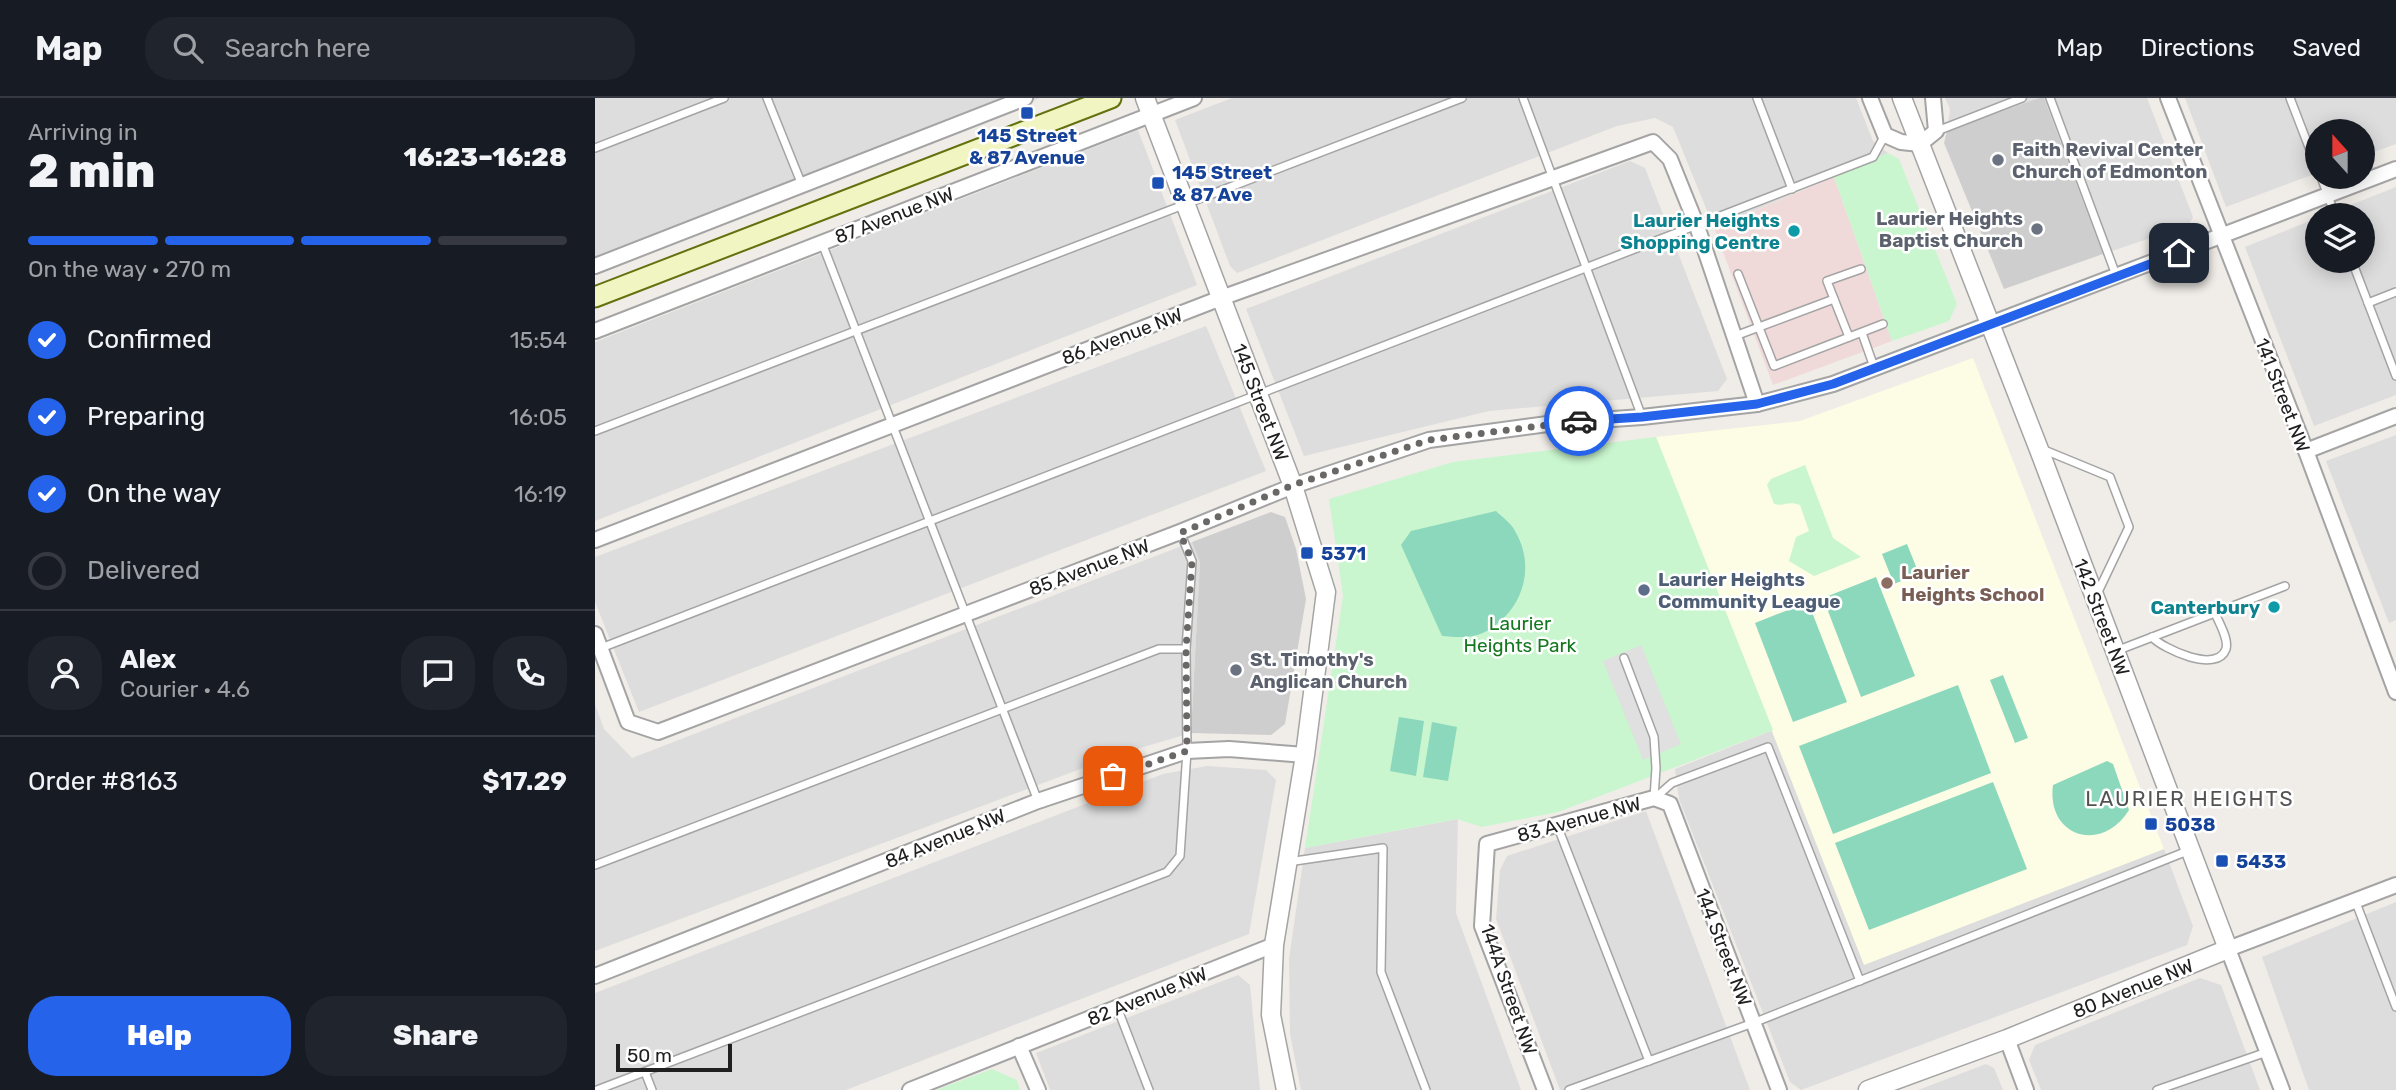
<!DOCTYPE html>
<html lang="en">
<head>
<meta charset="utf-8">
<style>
	:root { --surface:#171b24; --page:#20242c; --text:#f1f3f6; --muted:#9ea1a6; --line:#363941; --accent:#2563eb }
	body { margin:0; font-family:Rubik,sans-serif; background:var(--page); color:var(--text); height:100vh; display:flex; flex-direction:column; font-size:26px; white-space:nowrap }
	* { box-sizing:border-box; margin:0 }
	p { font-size:23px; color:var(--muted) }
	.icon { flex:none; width:38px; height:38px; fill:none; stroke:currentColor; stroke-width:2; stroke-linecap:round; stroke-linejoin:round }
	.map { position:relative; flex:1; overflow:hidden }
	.details { display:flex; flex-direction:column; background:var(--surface); width:595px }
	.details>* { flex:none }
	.needle { width:46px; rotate:339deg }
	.tools { position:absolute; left:1710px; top:21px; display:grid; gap:14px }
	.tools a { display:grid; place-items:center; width:70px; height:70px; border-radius:50%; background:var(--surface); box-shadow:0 4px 18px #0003; font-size:35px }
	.scale { position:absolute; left:21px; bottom:18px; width:116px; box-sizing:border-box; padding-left:7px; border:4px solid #202020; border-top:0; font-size:19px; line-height:24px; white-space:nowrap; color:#202020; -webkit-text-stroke:5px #fff; paint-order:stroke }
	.pin { position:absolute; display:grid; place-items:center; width:60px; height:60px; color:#fff; margin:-30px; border-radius:14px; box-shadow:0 4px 10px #0006 }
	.courier { position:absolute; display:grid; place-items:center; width:70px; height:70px; margin:-35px; border:5px solid #2563eb; border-radius:50%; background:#fff; color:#222; box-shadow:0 2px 9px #0007 }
	.headline em { font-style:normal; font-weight:800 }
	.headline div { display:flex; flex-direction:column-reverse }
	.headline { display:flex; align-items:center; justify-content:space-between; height:119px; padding:0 28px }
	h1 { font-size:46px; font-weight:800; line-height:52px }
	.bar { display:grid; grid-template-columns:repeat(4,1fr); gap:10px 7px; align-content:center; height:84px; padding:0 28px }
	.bar i { height:9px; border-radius:5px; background:var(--line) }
	.bar .current { background:var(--accent) }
	.bar p { grid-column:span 4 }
	.line { display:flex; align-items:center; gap:18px; padding:0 28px; border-top:2px solid var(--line) }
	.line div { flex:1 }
	.round { display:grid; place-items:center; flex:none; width:74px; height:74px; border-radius:28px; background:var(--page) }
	ol { padding:0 28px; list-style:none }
	li { display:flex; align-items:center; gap:21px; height:77px }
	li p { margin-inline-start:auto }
	li .icon { padding:7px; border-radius:50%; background:var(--accent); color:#fff; stroke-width:4 }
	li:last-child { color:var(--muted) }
	li i { width:38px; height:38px; border:4px solid var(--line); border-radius:50% }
	.cta { display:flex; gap:14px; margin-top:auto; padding:14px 28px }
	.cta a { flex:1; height:80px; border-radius:28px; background:var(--accent); color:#fff; font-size:28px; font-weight:800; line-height:80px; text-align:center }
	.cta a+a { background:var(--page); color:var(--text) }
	header { display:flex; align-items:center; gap:42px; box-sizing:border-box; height:98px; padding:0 35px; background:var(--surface); border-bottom:2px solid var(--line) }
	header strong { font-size:33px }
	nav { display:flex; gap:38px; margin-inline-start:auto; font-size:24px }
	.search { width:490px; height:63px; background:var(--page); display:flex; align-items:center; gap:18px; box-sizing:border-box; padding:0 24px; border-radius:28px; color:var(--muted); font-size:26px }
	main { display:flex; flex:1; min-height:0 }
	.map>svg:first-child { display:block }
	.residential { fill:#dedddd }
	.commercial { fill:#efdad9 }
	.education { fill:#fcfde4 }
	.religious { fill:#cecece }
	.park { fill:#c9f6ce }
	.pitch { fill:#8cd8bd }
	.parking { fill:#e0e0e0 }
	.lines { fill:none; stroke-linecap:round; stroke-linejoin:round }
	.service-casing { stroke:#a4a4a4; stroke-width:10 }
	.minor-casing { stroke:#a4a4a4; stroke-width:18 }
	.tertiary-casing { stroke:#a4a4a4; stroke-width:21 }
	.secondary-casing { stroke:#63710e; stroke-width:23 }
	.service { stroke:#fff; stroke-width:7 }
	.minor { stroke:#fff; stroke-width:14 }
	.tertiary { stroke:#fff; stroke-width:18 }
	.secondary { stroke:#f1f5c1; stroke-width:19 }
	.done { stroke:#696866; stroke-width:7; stroke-dasharray:0 12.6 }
	.route { stroke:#2563eb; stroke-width:9 }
	.transit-dot { fill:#1a4fb4; stroke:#fff; stroke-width:2.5 }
	.worship-dot { fill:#6b7280; stroke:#fff; stroke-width:2.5 }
	.culture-dot { fill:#0f9aa8; stroke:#fff; stroke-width:2.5 }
	.education-dot { fill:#8d6e63; stroke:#fff; stroke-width:2.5 }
	.service-dot { fill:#5c6f8a; stroke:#fff; stroke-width:2.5 }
	.labels { text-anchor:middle; stroke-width:5; stroke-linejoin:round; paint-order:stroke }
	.transit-label { font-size:19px; font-weight:bold; fill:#164399; stroke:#fff; text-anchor:start }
	.worship-label { font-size:19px; font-weight:bold; fill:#5b616d; stroke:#fff; text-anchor:start }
	.street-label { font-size:19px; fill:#202020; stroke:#fff }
	.culture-label { font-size:19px; font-weight:bold; fill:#0d838f; stroke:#fff; text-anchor:end }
	.education-label { font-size:19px; font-weight:bold; fill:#785e54; stroke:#fff; text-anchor:start }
	.service-label { font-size:19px; font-weight:bold; fill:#4e5e75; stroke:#fff; text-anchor:start }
	.park-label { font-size:19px; fill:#157820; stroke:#fff }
	.neighbourhood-label { font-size:21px; letter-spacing:2px; fill:#535353; stroke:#fff }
</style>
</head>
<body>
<header>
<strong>Map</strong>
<div class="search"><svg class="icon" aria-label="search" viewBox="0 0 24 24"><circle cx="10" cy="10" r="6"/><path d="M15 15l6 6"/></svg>Search here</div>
<nav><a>Map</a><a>Directions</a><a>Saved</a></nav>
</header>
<main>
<section class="details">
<div class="headline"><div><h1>2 min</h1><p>Arriving in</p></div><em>16:23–16:28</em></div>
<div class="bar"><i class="current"></i><i class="current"></i><i class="current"></i><i></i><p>On the way · 270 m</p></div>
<ol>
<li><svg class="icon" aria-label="check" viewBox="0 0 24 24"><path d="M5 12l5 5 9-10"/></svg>Confirmed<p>15:54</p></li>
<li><svg class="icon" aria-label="check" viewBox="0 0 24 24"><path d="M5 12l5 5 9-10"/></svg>Preparing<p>16:05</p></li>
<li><svg class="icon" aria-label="check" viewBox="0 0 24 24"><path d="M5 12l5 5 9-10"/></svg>On the way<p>16:19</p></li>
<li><i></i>Delivered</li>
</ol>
<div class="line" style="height:126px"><a class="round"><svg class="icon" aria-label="person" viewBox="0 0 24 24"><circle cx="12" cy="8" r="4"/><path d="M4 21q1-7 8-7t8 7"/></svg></a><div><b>Alex</b><p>Courier · 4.6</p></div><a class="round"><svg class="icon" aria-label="chat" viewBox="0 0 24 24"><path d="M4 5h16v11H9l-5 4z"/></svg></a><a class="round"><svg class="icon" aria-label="phone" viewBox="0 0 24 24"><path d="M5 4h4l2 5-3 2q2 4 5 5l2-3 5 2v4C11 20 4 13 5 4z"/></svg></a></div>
<div class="line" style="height:91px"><div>Order #8163</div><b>$17.29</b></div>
<div class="cta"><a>Help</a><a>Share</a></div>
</section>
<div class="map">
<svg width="1801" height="992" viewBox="0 0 1801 992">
	<rect width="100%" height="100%" fill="#f0ede8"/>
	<!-- residential -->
	<g class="residential">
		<path d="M0,0H445L0,173Z"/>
		<path d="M637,0H1261L1278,43L1293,55L1119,130L1078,29L1060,20L1022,28L642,175L635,168L580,22Z"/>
		<path d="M1350,0H1444L1352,33L1355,11Z"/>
		<path d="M1449,0H1552L1598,119L1594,127L1508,156Z"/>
		<path d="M1590,0H1801V46L1768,58V33H1722V75L1631,109Z"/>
		<path d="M543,32L602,187L0,423V244Z"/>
		<path d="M1035,63L1050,70L1132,281L1123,293L894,313L709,358L651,211Z"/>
		<path d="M1801,89V297L1719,328L1650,149L1722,120V163H1768V117H1730Z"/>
		<path d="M611,228L671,373L44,614L0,504V459Z"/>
		<path d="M1801,337V522L1794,525L1731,363Z"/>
		<path d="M597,444L605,463L596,635L528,655L0,853V606L9,631L37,660Z"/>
		<path d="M1178,632L1269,866L1569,751L1598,828L1592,847L1206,992L1195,984L1084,701L1080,671Z"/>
		<path d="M612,668L671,672L681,682L654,836L251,992H0V895L568,676Z"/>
		<path d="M1051,713L1155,992H965L901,821L905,772L912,758Z"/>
		<path d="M863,721L861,815L926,992H706L695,936L694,861L710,750Z"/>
		<path d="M1801,804V992H1714L1667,859Z"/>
		<path d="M643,877L655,887L665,992H455L441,955Z"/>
		<path d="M1605,880L1626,887L1665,992H1446L1434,962L1440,947Z"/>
		<path d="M1391,966L1399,970L1408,992H1323Z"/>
	</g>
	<!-- commercial -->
	<path class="commercial" d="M1239,79L1297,243L1178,287L1119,130Z"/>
	<!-- education -->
	<path class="education" d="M1378,260L1569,751L1269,867L1061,339L1205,323Z"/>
	<!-- religious -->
	<g class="religious">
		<path d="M1444,0H1449L1508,156L1409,191L1349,45L1352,33Z"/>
		<path d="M676,414L690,419L701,451L711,501L690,626L676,637L596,635L605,464L597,444Z"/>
	</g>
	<!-- park -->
	<g class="park">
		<path d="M1293,55L1304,61L1362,206L1354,223L1297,243L1239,79Z"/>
		<path d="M1061,339L1178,632L963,714L887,729L862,721L710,750L748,498L734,401L858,364Z"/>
		<path d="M1210,367L1238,440L1266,459L1219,478L1194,463L1201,439L1214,433L1205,407C1192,402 1189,409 1179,406L1172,387L1176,381Z"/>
		<path d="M397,971L422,982L425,992H341Z"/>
	</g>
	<!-- pitch -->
	<g class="pitch">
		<path d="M901,413C907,419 916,425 920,433C942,470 927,514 890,534C876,541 861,539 847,538L806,447L816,433Z"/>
		<path d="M1312,446L1324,476L1299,486L1287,456Z"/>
		<path d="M1281,479L1320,578L1266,599L1228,500Z"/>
		<path d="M1213,504L1252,604L1198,624L1160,525Z"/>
		<path d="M1408,577L1433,640L1420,645L1395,582Z"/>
		<path d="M1363,587L1396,675L1238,736L1204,648Z"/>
		<path d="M804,619L829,623L821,678L795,673Z"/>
		<path d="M837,624L862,629L853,683L828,679Z"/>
		<path d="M1512,663L1518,666L1534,712C1507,756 1451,739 1458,687Z"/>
		<path d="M1398,684L1432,771L1274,832L1240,745Z"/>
	</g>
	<!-- parking -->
	<path class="parking" d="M1046,547L1086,646L1048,662L1008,563Z"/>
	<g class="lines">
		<!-- service casing -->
		<g class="service-casing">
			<g id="service">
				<path d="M172,0L207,87"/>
				<path d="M928,0L1047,319"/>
				<path d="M1162,0L1197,91"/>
				<path d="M1455,0L1521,177"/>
				<path d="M1695,0L1722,70"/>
				<path d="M1342,33L1427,0"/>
				<path d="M0,50L129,0"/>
				<path d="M1726,79L1740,117"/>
				<path d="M227,145L443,703"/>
				<path d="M1757,163L1801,278"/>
				<path d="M1143,176L1179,268L1288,226"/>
				<path d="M1239,201L1232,183L1266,171"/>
				<path d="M1773,205L1801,194"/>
				<path d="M1267,235L1279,269"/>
				<path d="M1140,238L1239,201L1254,239"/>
				<path d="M0,333L867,0"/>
				<path d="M1447,351L1515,379L1534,429L1502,496"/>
				<path d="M1557,539C1568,551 1622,576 1631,551C1634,541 1624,525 1620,515"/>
				<path d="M6,550L1278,59L1290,37"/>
				<path d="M1521,553L1690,488"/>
				<path d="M1029,560L1059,639L1061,670L1059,700"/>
				<path d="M1060,700L1077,685L1173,649L1265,883"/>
				<path d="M962,727L1054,963"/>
				<path d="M693,764L788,750L786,874L831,992"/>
				<path d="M0,767L564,551H591"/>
				<path d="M1760,802L1801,909"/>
				<path d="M522,909L554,992"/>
				<path d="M50,974L57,992"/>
				<path d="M2,992L572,774L585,758L592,653L591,551L597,463L585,434"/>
				<path d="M974,992L1158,925L1595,752"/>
				<path d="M1562,992L1672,954"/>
			</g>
		</g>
		<!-- minor casing -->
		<g class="minor-casing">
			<g id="minor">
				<path d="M1275,0L1290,37L1306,44L1325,46L1341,33L1338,0"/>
				<path d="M1573,0L1711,353L1801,594"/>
				<path d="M0,168L430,0"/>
				<path d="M0,233L599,0"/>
				<path d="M1711,353L1801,318"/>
				<path d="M0,442L626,200L1058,44L1075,61L1102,128L1162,306"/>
				<path d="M0,536L33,624L63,634L585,434L698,388L834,342L960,325L1047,319L1162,306L1238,286L1801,71"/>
				<path d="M0,878L443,703L592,653L634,651L710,657"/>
				<path d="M1412,941L1431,992"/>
				<path d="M424,948L443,992"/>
				<path d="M315,992L679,847"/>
				<path d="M950,992L887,828L892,746L1059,700L1075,706L1184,992"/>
				<path d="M1687,992L1633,851L1801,787"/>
			</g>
		</g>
		<!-- tertiary casing -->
		<g class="tertiary-casing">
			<g id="tertiary">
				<path d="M550,0L698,388L731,494L710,657L679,847L676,917L691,992"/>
				<path d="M1273,992L1412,941L1633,851L1443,349L1307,0"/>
			</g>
		</g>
		<!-- secondary casing -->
		<g class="secondary-casing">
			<path id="secondary" d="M0,199L516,0"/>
		</g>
		<!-- service -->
		<use href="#service" class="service"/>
		<!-- minor -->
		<use href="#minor" class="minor"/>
		<!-- tertiary -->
		<use href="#tertiary" class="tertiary"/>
		<!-- secondary -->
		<use href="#secondary" class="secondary"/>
	</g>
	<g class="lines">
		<!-- done -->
		<path class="done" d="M518,678L592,653L591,551L597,463L585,435L698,387L834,342L984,323"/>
		<!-- route -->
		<path class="route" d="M984,323L1047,319L1162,306L1238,286L1584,155"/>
	</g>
	<!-- markers -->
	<g class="transit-dot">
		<rect x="425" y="8" width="14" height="14" rx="3.5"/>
		<rect x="556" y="78" width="14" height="14" rx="3.5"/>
		<rect x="705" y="448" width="14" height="14" rx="3.5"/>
		<rect x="1549" y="719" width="14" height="14" rx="3.5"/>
		<rect x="1620" y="756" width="14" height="14" rx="3.5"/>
	</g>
	<g class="worship-dot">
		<circle cx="1403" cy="62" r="7"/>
		<circle cx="1442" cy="131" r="7"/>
		<circle cx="641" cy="572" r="7"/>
	</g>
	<g class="culture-dot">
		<circle cx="1199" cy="133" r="7"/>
		<circle cx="1679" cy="509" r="7"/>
	</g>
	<circle class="education-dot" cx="1292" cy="485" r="7"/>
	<circle class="service-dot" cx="1049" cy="492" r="7"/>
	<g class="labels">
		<!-- transit labels -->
		<g class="transit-label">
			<text x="432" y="44" text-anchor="middle">145 Street<tspan x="432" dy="22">&amp; 87 Avenue</tspan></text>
			<text x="577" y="81">145 Street<tspan x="577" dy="22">&amp; 87 Ave</tspan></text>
			<text x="726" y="462">5371</text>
			<text x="1570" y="733">5038</text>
			<text x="1641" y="770">5433</text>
		</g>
		<!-- worship labels -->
		<g class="worship-label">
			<text x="1417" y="58">Faith Revival Center<tspan x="1417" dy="22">Church of Edmonton</tspan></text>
			<text x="1428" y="127" text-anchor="end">Laurier Heights<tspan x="1428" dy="22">Baptist Church</tspan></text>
			<text x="655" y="568">St. Timothy's<tspan x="655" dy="22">Anglican Church</tspan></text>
		</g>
		<!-- street labels -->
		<g class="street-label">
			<text transform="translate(299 117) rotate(-21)" y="7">87 Avenue NW</text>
			<text transform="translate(527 238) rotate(-21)" y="7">86 Avenue NW</text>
			<text transform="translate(1688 297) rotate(69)" y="7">141 Street NW</text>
			<text transform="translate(666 304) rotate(69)" y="7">145 Street NW</text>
			<text transform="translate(494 469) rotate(-21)" y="7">85 Avenue NW</text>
			<text transform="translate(1507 519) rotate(69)" y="7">142 Street NW</text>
			<text transform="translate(984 721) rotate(-15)" y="7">83 Avenue NW</text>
			<text transform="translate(350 740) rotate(-22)" y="7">84 Avenue NW</text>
			<text transform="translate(1129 849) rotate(69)" y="7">144 Street NW</text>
			<text transform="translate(1538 890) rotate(-22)" y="7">80 Avenue NW</text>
			<text transform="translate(914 891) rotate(71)" y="7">144A Street NW</text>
			<text transform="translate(552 898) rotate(-22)" y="7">82 Avenue NW</text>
		</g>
		<!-- culture labels -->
		<g class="culture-label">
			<text x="1185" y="129">Laurier Heights<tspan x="1185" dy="22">Shopping Centre</tspan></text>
			<text x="1665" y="516">Canterbury</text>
		</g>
		<!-- education labels -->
		<g class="education-label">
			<text x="1306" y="481">Laurier<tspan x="1306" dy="22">Heights School</tspan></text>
		</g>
		<!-- service labels -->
		<g class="service-label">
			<text x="1063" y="488">Laurier Heights<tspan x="1063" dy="22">Community League</tspan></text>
		</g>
		<!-- park labels -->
		<g class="park-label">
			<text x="925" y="532">Laurier<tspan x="925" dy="22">Heights Park</tspan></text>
		</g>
		<!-- neighbourhood labels -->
		<g class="neighbourhood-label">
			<text x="1595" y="708">LAURIER HEIGHTS</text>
		</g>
	</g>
</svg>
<div class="tools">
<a><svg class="needle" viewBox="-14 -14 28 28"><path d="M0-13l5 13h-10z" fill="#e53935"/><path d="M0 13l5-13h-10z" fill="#9ea1a6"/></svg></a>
<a><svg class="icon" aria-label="layers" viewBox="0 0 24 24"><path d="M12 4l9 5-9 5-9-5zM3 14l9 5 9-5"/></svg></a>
</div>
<div class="scale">50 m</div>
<div class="pin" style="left:518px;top:678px;background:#ea580c"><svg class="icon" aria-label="bag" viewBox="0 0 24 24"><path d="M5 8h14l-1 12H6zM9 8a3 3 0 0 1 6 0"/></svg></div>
<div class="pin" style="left:1584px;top:155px;background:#1f2937"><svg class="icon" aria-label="home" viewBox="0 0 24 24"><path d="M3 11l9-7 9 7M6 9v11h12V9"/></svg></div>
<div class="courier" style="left:984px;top:323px"><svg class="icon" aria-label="car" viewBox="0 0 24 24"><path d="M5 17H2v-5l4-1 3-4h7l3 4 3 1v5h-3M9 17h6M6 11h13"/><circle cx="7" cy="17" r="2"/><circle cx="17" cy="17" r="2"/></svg></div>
</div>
</main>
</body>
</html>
